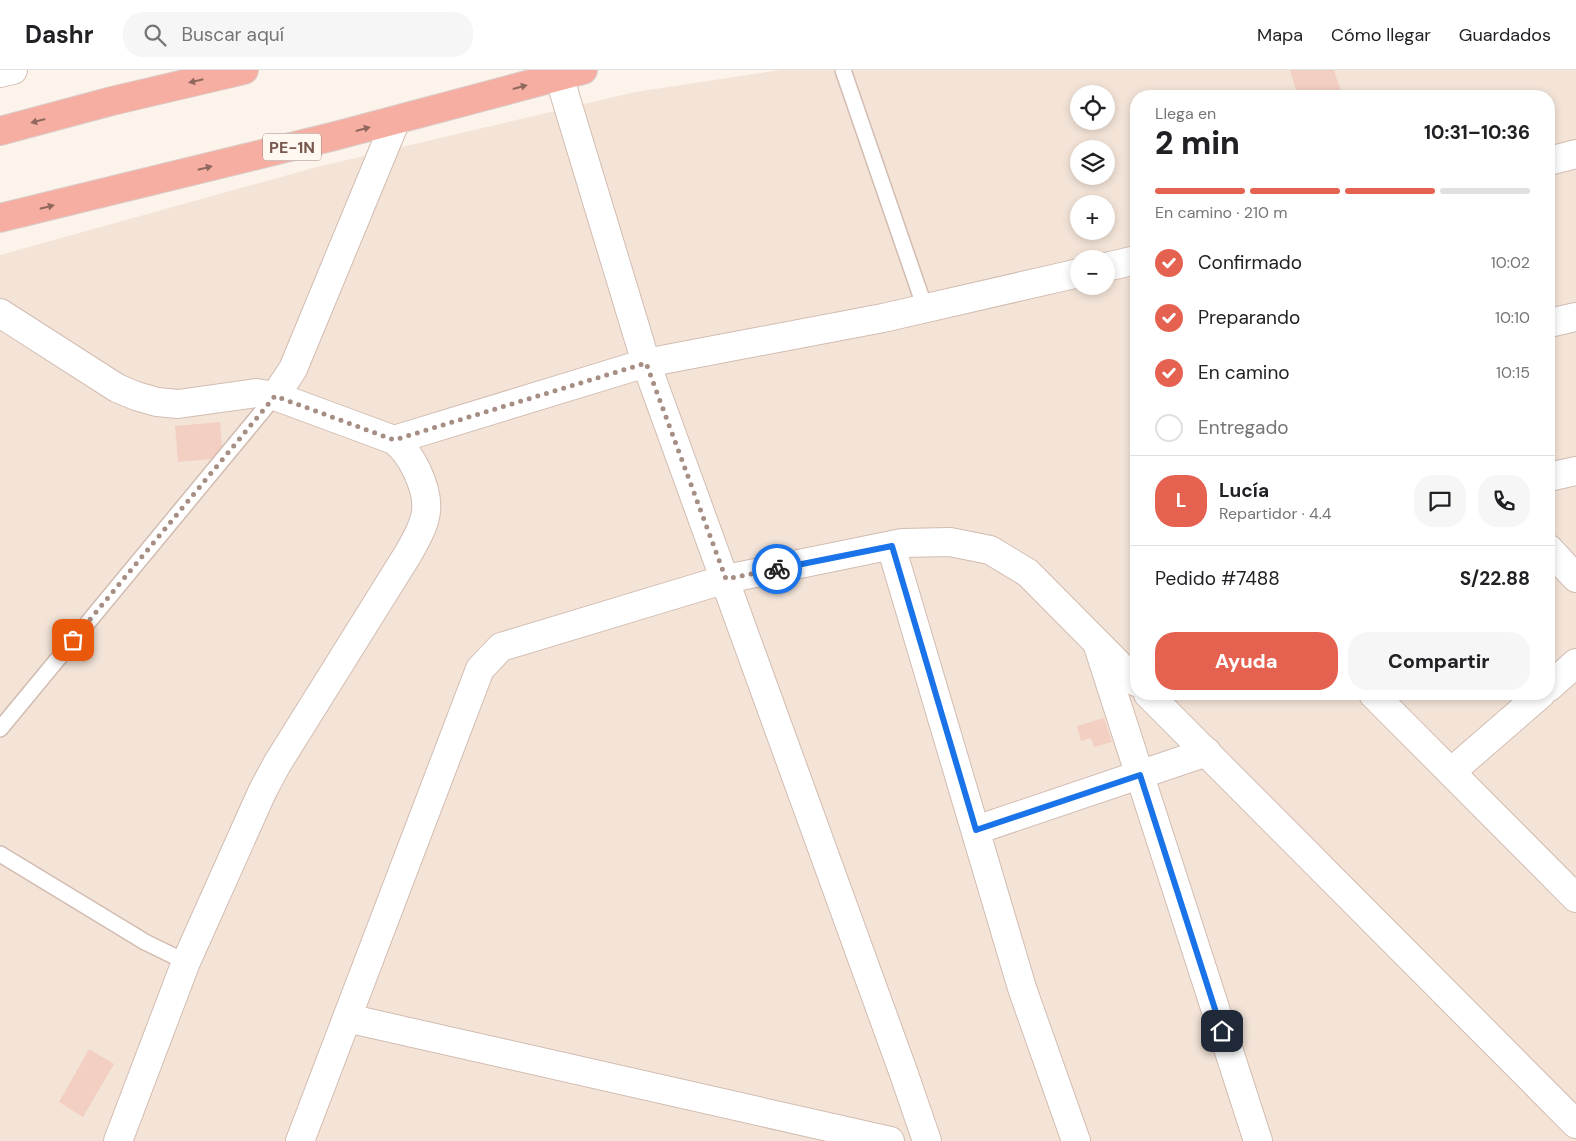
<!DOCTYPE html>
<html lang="es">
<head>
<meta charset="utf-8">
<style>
	:root { --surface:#fff; --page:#f6f6f6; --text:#202124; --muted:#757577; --line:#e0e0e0; --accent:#e56251 }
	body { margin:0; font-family:"DM Sans",sans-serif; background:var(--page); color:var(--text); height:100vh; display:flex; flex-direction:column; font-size:19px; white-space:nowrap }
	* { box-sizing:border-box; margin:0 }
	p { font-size:16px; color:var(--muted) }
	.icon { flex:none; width:28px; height:28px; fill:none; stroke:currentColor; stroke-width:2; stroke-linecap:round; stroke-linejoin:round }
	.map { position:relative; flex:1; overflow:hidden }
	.details { position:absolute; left:1130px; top:20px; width:425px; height:610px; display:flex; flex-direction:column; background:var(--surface); border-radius:20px; box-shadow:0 2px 8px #0003 }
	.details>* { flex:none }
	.buttons { position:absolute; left:1070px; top:15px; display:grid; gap:10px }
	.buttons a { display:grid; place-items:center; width:45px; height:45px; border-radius:50%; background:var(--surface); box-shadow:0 2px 8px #0003; font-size:25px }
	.pin { position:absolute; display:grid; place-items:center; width:42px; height:42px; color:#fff; margin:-21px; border-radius:10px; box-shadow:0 2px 8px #0006 }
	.courier { position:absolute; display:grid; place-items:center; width:50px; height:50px; margin:-25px; border:4px solid #1a73e8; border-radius:50%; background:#fff; color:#222; box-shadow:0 1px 6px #0007 }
	.overview em { font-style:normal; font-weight:800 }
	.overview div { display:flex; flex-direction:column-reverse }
	.overview { display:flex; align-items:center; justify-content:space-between; height:85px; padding:0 25px }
	h1 { font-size:32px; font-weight:800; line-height:38px }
	.bar { display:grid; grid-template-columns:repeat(4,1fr); gap:8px 5px; align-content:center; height:60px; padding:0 25px }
	.bar i { height:6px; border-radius:4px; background:var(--line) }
	.bar .active { background:var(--accent) }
	.bar p { grid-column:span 4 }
	.line { display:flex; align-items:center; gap:12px; padding:0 25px; border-top:1px solid var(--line) }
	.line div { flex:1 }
	.round { display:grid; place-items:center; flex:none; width:52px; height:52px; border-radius:20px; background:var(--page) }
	ol { padding:0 25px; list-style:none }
	li { display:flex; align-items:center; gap:15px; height:55px }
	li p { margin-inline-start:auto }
	li .icon { padding:5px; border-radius:50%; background:var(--accent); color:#fff; stroke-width:4 }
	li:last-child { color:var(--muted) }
	li i { width:28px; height:28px; border:2px solid var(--line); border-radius:50% }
	.cta { display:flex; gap:10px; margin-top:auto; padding:10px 25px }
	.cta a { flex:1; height:58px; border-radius:20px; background:var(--accent); color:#fff; font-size:20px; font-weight:800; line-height:58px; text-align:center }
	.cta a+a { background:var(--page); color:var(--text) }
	header { display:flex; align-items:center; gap:30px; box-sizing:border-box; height:70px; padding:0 25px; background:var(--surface); border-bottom:1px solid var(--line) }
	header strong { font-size:24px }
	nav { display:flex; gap:28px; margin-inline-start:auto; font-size:18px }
	.search { width:350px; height:45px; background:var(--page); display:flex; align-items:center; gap:12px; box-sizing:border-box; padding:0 18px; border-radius:20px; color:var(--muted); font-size:19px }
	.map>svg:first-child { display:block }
	.residential { fill:#f4e4d8; fill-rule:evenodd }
	.building { fill:#f2cfc1 }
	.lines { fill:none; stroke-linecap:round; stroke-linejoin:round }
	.service-casing { stroke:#d2bcb1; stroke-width:18 }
	.minor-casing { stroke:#d2bcb1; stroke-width:30 }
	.motorway-casing { stroke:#d9d0cd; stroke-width:30 }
	.service { stroke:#fff; stroke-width:15 }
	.minor { stroke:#fff; stroke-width:28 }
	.motorway { stroke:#f6aea2; stroke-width:28 }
	.oneway { fill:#91685e }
	.done { stroke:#a68e84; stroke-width:5; stroke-dasharray:0 9 }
	.route { stroke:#1a73e8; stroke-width:6 }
	.labels { text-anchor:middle; stroke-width:5; stroke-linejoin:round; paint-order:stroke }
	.shield { fill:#fff8f1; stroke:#a0877e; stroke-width:1 }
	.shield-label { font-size:16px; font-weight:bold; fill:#78574d }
</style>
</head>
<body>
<header>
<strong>Dashr</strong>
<div class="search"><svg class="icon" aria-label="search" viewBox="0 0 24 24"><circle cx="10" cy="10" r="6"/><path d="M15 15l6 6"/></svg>Buscar aquí</div>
<nav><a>Mapa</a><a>Cómo llegar</a><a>Guardados</a></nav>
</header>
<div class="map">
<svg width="1576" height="1071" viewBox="0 0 1576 1071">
	<rect width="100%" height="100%" fill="#fcf3ea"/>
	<!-- residential -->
	<path class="residential" d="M781,0H1576V1071H0V185L313,98L635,22ZM1079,24H1106V51H1079ZM1136,26H1549V624H1136ZM1079,79H1106V106H1079ZM1079,134H1106V161H1079ZM1079,189H1106V216H1079Z"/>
	<!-- building -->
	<g class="building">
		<path d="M1290,0H1334L1341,22L1335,24V26H1298Z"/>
		<path d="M220,352L223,388L178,392L175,356Z"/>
		<path d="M1104,648L1112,672L1094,677L1091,668L1081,671L1077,656Z"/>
		<path d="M89,979L114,994L83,1047L59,1032Z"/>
	</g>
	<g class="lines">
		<!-- service casing -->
		<g class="service-casing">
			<g id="service">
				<path d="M843,0L925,238"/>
				<path d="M0,659L275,326"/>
				<path d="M0,784L145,872L186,892"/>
			</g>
		</g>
		<!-- minor casing -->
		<g class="minor-casing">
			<g id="minor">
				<path d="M0,3L13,0"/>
				<path d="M559,6L646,293L904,1004L927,1071"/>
				<path d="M1549,91L1576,84"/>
				<path d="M1106,197L1136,190"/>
				<path d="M0,243L117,318L136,326L157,332L178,334L256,323L275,326L394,370C405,379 411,388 417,401C434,437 426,452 408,484L277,694L263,720L186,892L118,1071"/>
				<path d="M1549,253L1576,247"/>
				<path d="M275,326L293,299L396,50"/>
				<path d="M394,370L646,293L883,248L1079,203"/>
				<path d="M1549,407L1576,401"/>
				<path d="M891,476L1022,918L1076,1071"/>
				<path d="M1549,479L1576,508"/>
				<path d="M1098,576L1258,1071"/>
				<path d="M1549,617L1576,593"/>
				<path d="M1148,624L1576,1054"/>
				<path d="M1373,624L1576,828"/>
				<path d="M1451,702L1541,624"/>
				<path d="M976,760L1207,682"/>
				<path d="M347,948L890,1071"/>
				<path d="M300,1071L480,599L501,577L726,509L902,473L950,472L990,480L1028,503L1136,612"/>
			</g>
		</g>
		<!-- motorway casing -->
		<g class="motorway-casing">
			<g id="motorway">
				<path d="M0,61L112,31L244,0"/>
				<path d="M0,148L335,66L583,0"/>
			</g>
		</g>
		<!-- service -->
		<use href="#service" class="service"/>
		<!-- minor -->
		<use href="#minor" class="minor"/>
		<!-- motorway -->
		<use href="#motorway" class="motorway"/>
	</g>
	<!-- one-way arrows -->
	<defs><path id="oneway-solid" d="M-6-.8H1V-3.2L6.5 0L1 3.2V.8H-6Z" transform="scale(1.25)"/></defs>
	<g class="oneway">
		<use href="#oneway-solid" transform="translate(196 11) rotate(167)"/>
		<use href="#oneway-solid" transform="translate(520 17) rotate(-15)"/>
		<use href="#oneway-solid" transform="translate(38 51) rotate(165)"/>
		<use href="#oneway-solid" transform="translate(363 59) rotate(-15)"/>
		<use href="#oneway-solid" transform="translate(205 98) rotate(-14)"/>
		<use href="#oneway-solid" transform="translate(47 137) rotate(-14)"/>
	</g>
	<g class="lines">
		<!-- done -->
		<path class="done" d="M73,570L275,326L394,370L646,293L726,509L777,499"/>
		<!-- route -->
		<path class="route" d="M777,499L892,476L976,760L1140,705L1222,961"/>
	</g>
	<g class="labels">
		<!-- shield labels -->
		<rect class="shield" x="263" y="63.5" width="58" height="27" rx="4"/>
		<g class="shield-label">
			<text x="292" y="83">PE-1N</text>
		</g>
	</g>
</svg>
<div class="buttons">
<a><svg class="icon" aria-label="locate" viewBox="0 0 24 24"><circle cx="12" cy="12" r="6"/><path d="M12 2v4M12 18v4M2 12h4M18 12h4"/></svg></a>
<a><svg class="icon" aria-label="layers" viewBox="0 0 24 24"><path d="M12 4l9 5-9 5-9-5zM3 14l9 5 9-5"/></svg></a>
<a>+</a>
<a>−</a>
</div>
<div class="pin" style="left:73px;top:570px;background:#ea580c"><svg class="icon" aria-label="bag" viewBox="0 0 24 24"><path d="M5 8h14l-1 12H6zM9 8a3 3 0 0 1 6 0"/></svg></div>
<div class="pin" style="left:1222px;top:961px;background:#1f2937"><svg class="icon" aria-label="home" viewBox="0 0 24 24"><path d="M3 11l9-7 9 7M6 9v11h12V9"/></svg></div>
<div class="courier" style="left:777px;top:499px"><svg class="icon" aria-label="bike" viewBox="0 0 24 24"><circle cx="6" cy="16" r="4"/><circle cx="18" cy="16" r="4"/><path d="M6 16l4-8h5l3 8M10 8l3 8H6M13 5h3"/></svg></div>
<section class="details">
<div class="overview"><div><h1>2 min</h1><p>Llega en</p></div><em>10:31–10:36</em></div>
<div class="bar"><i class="active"></i><i class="active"></i><i class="active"></i><i></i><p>En camino · 210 m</p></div>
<ol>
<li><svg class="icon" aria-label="check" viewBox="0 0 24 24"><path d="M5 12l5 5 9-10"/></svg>Confirmado<p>10:02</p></li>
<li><svg class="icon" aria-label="check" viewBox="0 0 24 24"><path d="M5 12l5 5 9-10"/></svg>Preparando<p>10:10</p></li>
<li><svg class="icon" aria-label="check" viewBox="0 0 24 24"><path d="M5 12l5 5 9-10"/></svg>En camino<p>10:15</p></li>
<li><i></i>Entregado</li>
</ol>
<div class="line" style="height:90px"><b class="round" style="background:var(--accent);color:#fff">L</b><div><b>Lucía</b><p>Repartidor · 4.4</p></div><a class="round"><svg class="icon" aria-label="chat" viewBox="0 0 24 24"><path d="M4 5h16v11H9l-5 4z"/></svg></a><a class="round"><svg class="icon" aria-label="phone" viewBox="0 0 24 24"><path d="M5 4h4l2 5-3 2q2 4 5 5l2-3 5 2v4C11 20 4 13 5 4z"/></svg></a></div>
<div class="line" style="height:65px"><div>Pedido #7488</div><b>S/22.88</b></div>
<div class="cta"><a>Ayuda</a><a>Compartir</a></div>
</section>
</div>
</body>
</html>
